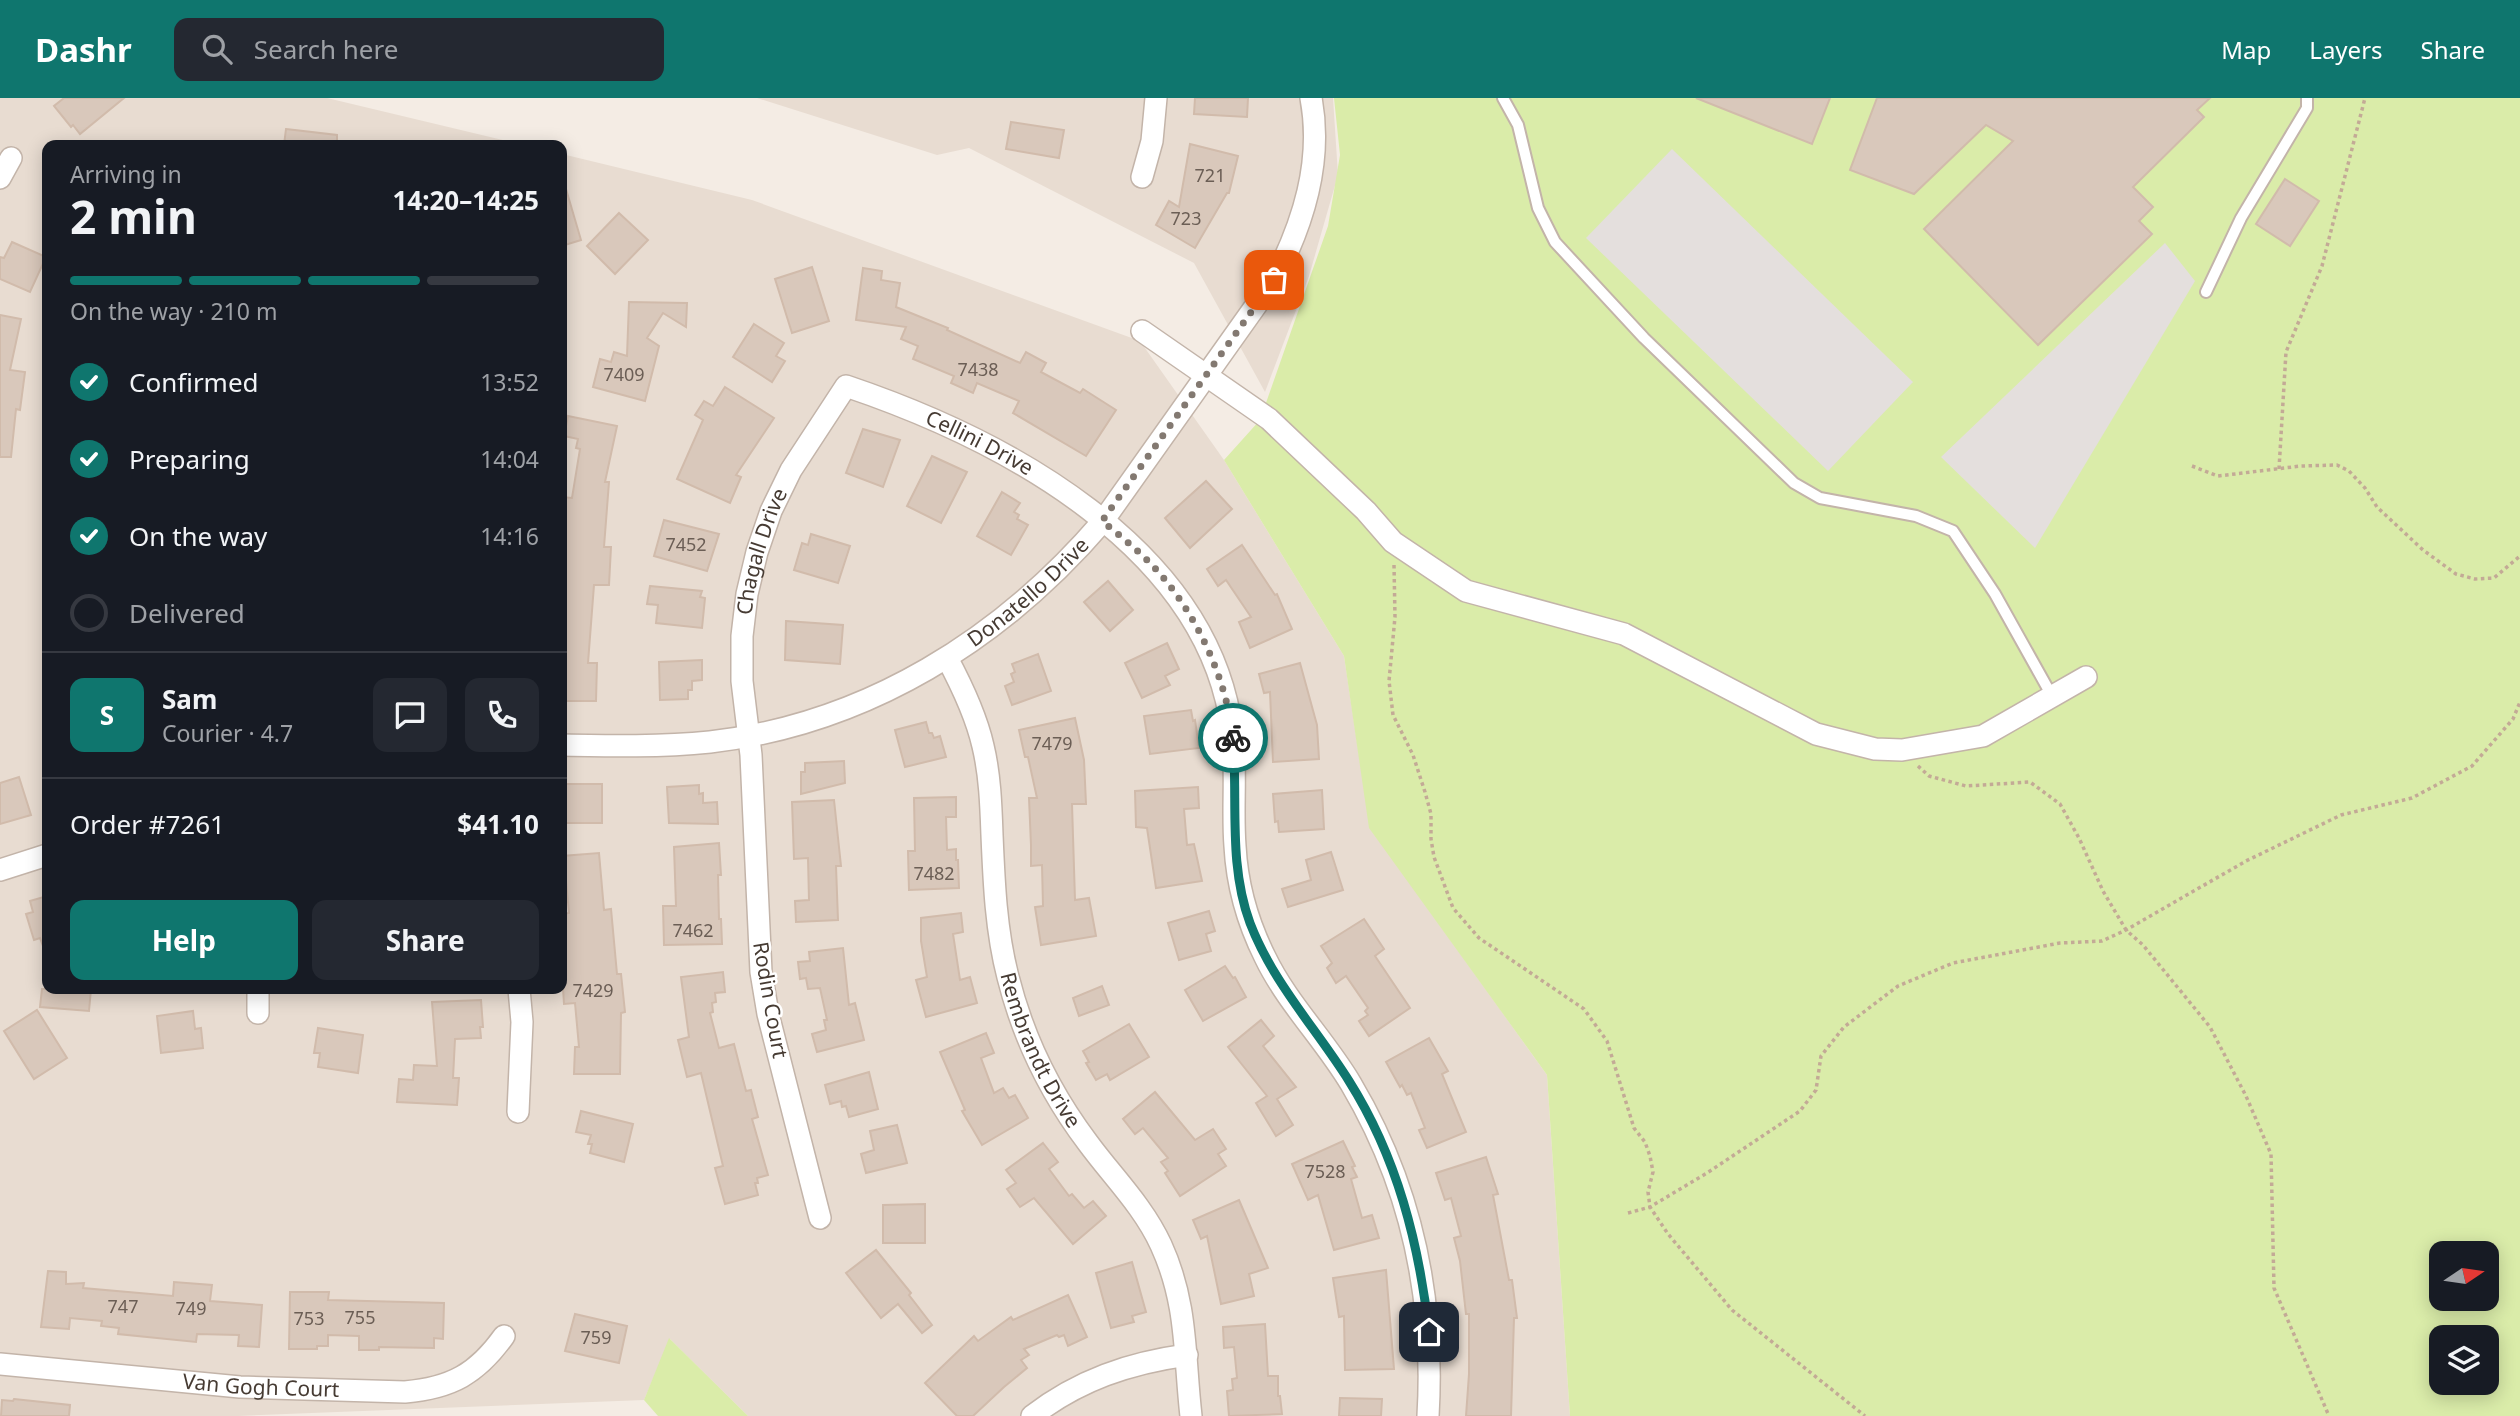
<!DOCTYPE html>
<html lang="en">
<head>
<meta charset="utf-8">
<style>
	:root { --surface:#171b24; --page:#242831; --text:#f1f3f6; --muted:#9ea1a6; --line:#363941; --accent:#0f766e }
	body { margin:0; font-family:"Noto Sans",sans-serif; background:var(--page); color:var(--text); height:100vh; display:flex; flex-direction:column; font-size:26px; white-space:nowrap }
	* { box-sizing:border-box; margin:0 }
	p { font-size:23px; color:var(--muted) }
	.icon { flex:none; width:38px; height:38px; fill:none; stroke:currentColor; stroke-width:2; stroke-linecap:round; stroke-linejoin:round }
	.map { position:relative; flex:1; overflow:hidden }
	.details { position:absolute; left:42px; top:42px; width:525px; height:854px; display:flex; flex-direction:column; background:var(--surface); border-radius:14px; box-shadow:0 4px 18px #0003 }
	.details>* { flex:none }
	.needle { width:46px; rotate:77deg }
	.buttons { position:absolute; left:2429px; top:1143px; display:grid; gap:14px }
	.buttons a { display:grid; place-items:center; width:70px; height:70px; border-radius:14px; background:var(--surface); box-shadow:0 4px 18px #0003; font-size:35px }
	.pin { position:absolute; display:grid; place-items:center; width:60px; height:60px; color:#fff; margin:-30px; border-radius:14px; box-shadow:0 4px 10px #0006 }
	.courier { position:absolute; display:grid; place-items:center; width:70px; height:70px; margin:-35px; border:5px solid #0f766e; border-radius:50%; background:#fff; color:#222; box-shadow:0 2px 9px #0007 }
	.head em { font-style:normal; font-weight:700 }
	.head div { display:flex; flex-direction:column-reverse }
	.head { display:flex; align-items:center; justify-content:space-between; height:119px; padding:0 28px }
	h1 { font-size:46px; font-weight:700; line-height:52px }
	.bar { display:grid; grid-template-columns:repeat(4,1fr); gap:10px 7px; align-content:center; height:84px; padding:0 28px }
	.bar i { height:9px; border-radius:5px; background:var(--line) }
	.bar .current { background:var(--accent) }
	.bar p { grid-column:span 4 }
	.line { display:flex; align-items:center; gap:18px; padding:0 28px; border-top:2px solid var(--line) }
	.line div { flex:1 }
	.round { display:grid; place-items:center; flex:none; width:74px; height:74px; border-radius:14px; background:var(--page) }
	ol { padding:0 28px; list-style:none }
	li { display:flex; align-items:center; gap:21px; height:77px }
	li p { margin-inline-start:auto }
	li .icon { padding:7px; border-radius:50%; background:var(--accent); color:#fff; stroke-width:4 }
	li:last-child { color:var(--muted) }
	li i { width:38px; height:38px; border:4px solid var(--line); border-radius:50% }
	.cta { display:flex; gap:14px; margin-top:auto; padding:14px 28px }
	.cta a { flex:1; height:80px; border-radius:14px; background:var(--accent); color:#fff; font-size:28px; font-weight:700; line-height:80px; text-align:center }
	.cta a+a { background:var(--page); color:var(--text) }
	header { display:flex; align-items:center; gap:42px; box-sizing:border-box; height:98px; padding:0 35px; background:var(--accent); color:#fff }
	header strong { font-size:33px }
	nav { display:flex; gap:38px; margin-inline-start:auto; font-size:24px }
	.search { width:490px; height:63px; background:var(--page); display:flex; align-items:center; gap:18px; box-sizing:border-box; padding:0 24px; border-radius:14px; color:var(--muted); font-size:26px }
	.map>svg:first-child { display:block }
	.residential { fill:#e8dcd1 }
	.green { fill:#daeca9; fill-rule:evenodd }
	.parking { fill:#e4dfdd }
	.building { fill:#d9c8bb; stroke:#d1bbab; stroke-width:2 }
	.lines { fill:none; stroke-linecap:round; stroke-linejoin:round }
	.service-casing { stroke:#c3b4a9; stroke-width:14 }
	.minor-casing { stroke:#c3b4a9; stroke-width:24 }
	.path { stroke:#c3aa96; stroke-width:3.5; stroke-dasharray:3.5 3.5; stroke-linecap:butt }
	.service { stroke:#fff; stroke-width:10 }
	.minor { stroke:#fff; stroke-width:21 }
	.done { stroke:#837971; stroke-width:7; stroke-dasharray:0 12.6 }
	.route { stroke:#0f766e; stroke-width:9 }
	.labels { text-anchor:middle; stroke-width:5; stroke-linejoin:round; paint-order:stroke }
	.number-label { font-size:18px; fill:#6b5e55 }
	.street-label { font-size:21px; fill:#463b33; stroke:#fff }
</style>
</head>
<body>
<header>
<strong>Dashr</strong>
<div class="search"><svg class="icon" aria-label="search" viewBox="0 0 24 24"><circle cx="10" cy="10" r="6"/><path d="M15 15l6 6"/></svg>Search here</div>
<nav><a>Map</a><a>Layers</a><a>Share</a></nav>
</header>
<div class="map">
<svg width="2520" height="1318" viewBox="0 0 2520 1318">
	<rect width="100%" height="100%" fill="#f4ece4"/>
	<!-- residential -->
	<g class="residential">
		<path d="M0,0H327L524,47H47V891H562V56L752,102L1140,243L1224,362L1344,558L1370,730L1547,977L1570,1318H748L670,1241L644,1302L238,1318H0Z"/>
		<path d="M757,0H1333L1338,77L1309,178L1265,294L1194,165L969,50L937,57Z"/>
	</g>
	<!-- green -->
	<g class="green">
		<path d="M1334,0H2520V1318H1570L1547,977L1369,730L1344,558L1224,362L1260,322L1328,128L1340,57ZM2441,1155H2487V1200H2441ZM2441,1239H2487V1284H2441Z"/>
		<path d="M669,1240L748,1318H658L644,1302Z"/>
	</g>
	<!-- parking -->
	<g class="parking">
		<path d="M1672,51L1913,284L1828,373L1586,140Z"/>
		<path d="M2165,145L2195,183L2035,450L1941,359Z"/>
	</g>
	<!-- building -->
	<g class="building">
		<path d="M64,0H124L80,36L73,27L71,29L54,8Z"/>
		<path d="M1195,0H1248L1247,19L1194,16Z"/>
		<path d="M1696,0H1830L1812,46Z"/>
		<path d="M1877,0H2210L2197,12L2204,19L2133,89L2153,109L2139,123L2152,136L2038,247L1924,131L2013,43L1986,27L1914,96L1850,72Z"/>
		<path d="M1011,24L1064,32L1059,60L1006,51Z"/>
		<path d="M286,31L337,37V47H284Z"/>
		<path d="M1190,46L1238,58L1229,95H1227L1195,150L1156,127L1169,103L1179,109Z"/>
		<path d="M2285,81L2319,103L2290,148L2256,126Z"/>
		<path d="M566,91L581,142L562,148V92Z"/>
		<path d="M619,115L648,142L615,176L587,148Z"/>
		<path d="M12,144L46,159L30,194L0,181V159L4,160Z"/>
		<path d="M812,169L829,223L792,235L775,181Z"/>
		<path d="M863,170L882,173L881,182L900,185L896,209L948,230L947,232L1020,265L1026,254L1046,265L1041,274L1080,295L1083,291L1116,312L1086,358L1013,315L1019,303L977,285L973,295L951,285L954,278L913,261L918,248L901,241L906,229L856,222Z"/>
		<path d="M629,204L687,205L686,229L663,215L647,240L659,248L645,303L593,289L600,261L611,264L614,254L627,258Z"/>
		<path d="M0,217L21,221L10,272L25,274L20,312L16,311L11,359H0Z"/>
		<path d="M754,226L784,245L776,258L785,263L772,284L733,259Z"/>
		<path d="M725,289L774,320L736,377L741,379L730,405L677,381L703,322L695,317L704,303L713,308Z"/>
		<path d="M568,318L617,328L605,384H609L604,449H611L609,487H594L588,565H597L596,603H562V399L572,400L580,351L576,350L578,341L564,338Z"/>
		<path d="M863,331L900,342L883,389L846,375Z"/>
		<path d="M932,358L967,374L941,425L907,408Z"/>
		<path d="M1206,383L1232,411L1190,450L1165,420Z"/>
		<path d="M1002,394L1020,405L1014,414L1019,417L1017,421L1028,427L1011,457L977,438Z"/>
		<path d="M664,422L719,436L707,473L654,458Z"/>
		<path d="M811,436L850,448L838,485L794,472L802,445L808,447Z"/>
		<path d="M1242,447L1275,497L1277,496L1292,531L1250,550L1239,524L1251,519L1226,482L1218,488L1207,471Z"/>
		<path d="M1108,483L1133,512L1110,533L1084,504Z"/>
		<path d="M650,488L702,493L700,499L705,500L702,530L656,525L658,507L647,506Z"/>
		<path d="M786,523L843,527L840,566L785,562Z"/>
		<path d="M1167,545L1179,571L1165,578L1170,587L1142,600L1125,565Z"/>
		<path d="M1038,556L1051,593L1012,607L1005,588L1014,584L1011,576L1015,574L1012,566Z"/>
		<path d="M702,562V582L692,583V592H688V601L660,602L659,564Z"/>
		<path d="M1300,565L1317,627L1319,661L1273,664L1270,594L1264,595L1259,576Z"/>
		<path d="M1191,612L1193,623L1195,622L1199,650L1150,656L1144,618Z"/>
		<path d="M1075,620L1084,662L1086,706H1072L1075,802L1089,800L1096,838L1041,847L1035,809L1043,808L1042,767L1031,768V747L1029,700H1037L1028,659H1025L1019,632Z"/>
		<path d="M926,624L929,635H932L934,640L940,638L946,659L905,669L895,632Z"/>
		<path d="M844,663L845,685L801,696V674H805V665Z"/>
		<path d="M19,679L31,717L0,726V685Z"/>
		<rect x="562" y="686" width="40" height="39"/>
		<path d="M699,687V696L703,695V705L717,704L718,726L669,725L667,689Z"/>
		<path d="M1198,689L1199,710L1184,711L1187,747L1194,746L1202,783L1156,790L1147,730L1136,729L1135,693Z"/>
		<path d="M1322,692L1324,731L1279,734L1278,723L1275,724L1273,696Z"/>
		<path d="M956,699V719H946L947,752L956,751V762H958L959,790L909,792L908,753H915L914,700Z"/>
		<path d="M834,702L841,768H836L838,822L796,824L795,803L809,802L808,760L794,761L792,704Z"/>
		<path d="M719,745L721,777H718L719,821H721L722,846L664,847L663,808H676L674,749Z"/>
		<path d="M1331,754L1343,792L1288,809L1282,791L1311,782L1306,762Z"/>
		<path d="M599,755L604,812L611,811L617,876H621L625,914L621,915L620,976H574L575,949H579L575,905L564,906L562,874V816L569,815L566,783L563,784L562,758Z"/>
		<path d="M47,798V848H43L40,840L34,842L26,816L33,814L30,803Z"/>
		<path d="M1209,813L1215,833L1206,836L1211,853L1179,862L1168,825Z"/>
		<path d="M961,815L963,834L953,836L960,882L970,879L977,905L926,919L916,882L927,879L921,843V820Z"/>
		<path d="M1364,821L1384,851L1375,858L1410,910L1369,938L1359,923L1368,917L1365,913L1368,910L1346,878L1336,885L1327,870L1332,865L1321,848Z"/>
		<path d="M843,850L849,907L855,905L864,942L817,954L812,936L826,932L824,922H827L820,890L808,891L806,880L800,881L798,864L810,863L809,854Z"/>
		<path d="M1225,868L1233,880L1235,879L1246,899L1203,923L1185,892Z"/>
		<path d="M723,874L725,894L715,895L716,904L712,905L713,914L710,915L719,950L734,946L746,993L751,992L758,1019L752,1021L768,1077L757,1080L758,1085H755L758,1097L725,1106L715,1070L723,1068L701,975L687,979L678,942L689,939L681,879Z"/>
		<path d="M1102,888L1109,907L1079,918L1073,900Z"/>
		<path d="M42,891H91L89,913L40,909Z"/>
		<path d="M481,902L483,929H480L481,940L455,941L453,980H459L457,1007L397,1004L399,981L413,982L414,967L437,968L432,904Z"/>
		<path d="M37,912L67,960L34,981L4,933Z"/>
		<path d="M193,913L195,931L201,930L203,950L161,955L157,918Z"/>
		<path d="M1261,922L1274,938L1263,948L1296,989L1277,1001L1293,1027L1276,1038L1256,1005L1267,998L1228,949Z"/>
		<path d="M1129,926L1149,959L1110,982L1107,976L1096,982L1086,965L1089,964L1083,953Z"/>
		<path d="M318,930L363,937L358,975L318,969L320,955H314Z"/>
		<path d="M986,935L994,955L981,960L994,995L1003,990L1009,1000L1015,997L1028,1020L982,1047L962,1013L965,1012L940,954Z"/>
		<path d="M1429,940L1448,973L1442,976L1466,1034L1427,1050L1419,1032L1425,1030L1411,995L1407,997L1402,987L1400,989L1386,964Z"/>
		<path d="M869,974L878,1011L849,1019L846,1008L842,1009L841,1003L830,1006L825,987Z"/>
		<path d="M1155,994L1195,1042L1213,1031L1226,1051L1218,1056L1226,1068L1180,1098L1165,1075L1168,1073L1161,1064L1168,1060L1143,1030L1135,1036L1123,1021Z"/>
		<path d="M581,1013L633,1026L624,1064L590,1055L592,1046H588L591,1037L576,1034Z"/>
		<path d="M897,1027L907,1065L866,1075L861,1056L874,1052L870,1033Z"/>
		<path d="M1343,1043L1355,1068L1352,1069L1357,1079L1351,1081L1362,1120L1372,1117L1379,1140L1334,1152L1318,1097L1308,1102L1292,1066Z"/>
		<path d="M1043,1045L1058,1064L1049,1071L1069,1098L1072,1096L1084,1110L1093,1103L1106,1118L1073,1146L1034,1100L1020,1109L1007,1091L1016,1085L1006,1072Z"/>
		<path d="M1486,1059L1498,1096L1493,1097L1509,1182H1512L1517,1220H1514L1511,1318H1466L1469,1276V1216H1466L1460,1163L1454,1140L1461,1138L1451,1100L1445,1102L1436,1075Z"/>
		<path d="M1239,1102L1268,1170L1249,1176L1254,1198L1221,1206L1207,1138L1201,1141L1193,1122Z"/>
		<path d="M925,1106V1145H883V1107Z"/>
		<path d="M876,1152L911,1195L909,1197L932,1227L922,1235L898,1206L881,1220L846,1175Z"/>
		<path d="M1132,1164L1146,1214L1132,1218L1134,1224L1111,1230L1096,1175Z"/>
		<path d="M1386,1172L1394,1271L1345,1272L1344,1218L1339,1219L1333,1180Z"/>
		<path d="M48,1173L66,1174V1186L84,1185L83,1190L173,1198L174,1184L212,1187L210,1203L262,1207L259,1249L238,1248L239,1237L197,1236L196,1244L118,1236L119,1230L101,1228L102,1223L70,1220L69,1231L41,1229Z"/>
		<path d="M290,1194H329L328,1202L444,1205L443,1241L434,1240V1250L379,1249V1252H359V1238L328,1237V1248H317V1251H289Z"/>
		<path d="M1068,1197L1087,1239L1068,1248L1064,1237L1059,1239L1057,1237L1024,1251L1029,1257L1021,1262L1027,1270L1004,1289L973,1318H957L925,1285L974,1238L978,1243L1011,1219L1013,1222Z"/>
		<path d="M575,1216L627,1228L619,1265L565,1253Z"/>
		<path d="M1265,1226L1268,1278H1278V1298H1280L1282,1316L1229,1318L1227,1293L1233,1292L1232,1281L1237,1280L1234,1249L1224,1250L1223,1229Z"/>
		<path d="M1340,1300L1382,1301L1381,1318H1339Z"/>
		<path d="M14,1301L70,1307L69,1318H1L2,1302L13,1303Z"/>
	</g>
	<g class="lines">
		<!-- service casing -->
		<g class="service-casing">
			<g id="service">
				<path d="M1503,0L1518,27L1538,110L1555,144L1644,240L1794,385L1820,400L1916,418L1953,433L1995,496L2052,598"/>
				<path d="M2206,194L2241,120L2307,10V0"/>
			</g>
		</g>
		<!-- minor casing -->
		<g class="minor-casing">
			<g id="minor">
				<path d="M1142,79L1152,43L1156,0"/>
				<path d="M0,80L11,60"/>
				<path d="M1142,233L1269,321L1366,413L1393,444L1466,493L1624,536L1816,636L1875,651L1902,652L1983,638L2086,579"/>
				<path id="s1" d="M947,560C962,588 976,617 983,648C990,677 991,708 992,737C994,785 996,833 1008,879C1023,939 1051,996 1088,1045C1113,1079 1143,1108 1161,1147C1188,1206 1184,1257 1191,1318"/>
				<path id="s2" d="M562,647C611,648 661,649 710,644C867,626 1002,541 1103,423L1274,182C1303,126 1323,64 1311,0"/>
				<path d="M0,772L47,757"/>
				<path d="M258,915V891"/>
				<path d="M518,1014L522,924L519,891"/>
				<path id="s3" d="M820,1120L768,916L761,874L751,657L742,583V538L747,496L757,454L771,413L791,372L846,288C1003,341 1209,449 1232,633C1237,672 1232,710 1235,748C1237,786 1248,825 1265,859C1287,905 1325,942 1351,986C1412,1089 1435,1199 1428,1318"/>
				<path id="s4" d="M0,1266L240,1289L405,1294C451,1290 477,1276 504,1238"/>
				<path d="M1032,1318C1079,1282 1129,1265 1187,1257"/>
			</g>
		</g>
		<!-- path -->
		<g class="path">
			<path d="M2192,368L2218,378L2301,368L2337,367L2349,373L2365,390L2377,409L2423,452L2456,476L2475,481L2494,480L2520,458"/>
			<path d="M2279,371L2286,254L2322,168L2365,0"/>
			<path d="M1394,467L1395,519L1389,583L1393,617L1413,657L1425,694L1431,716V741L1434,759L1453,810L1479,840L1584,911L1607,943L1634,1030L1645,1044L1650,1058L1653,1074L1648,1094L1650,1109L1668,1136L1732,1212L1865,1318"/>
			<path d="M1918,668L1929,678L1966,688L2030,684L2060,706L2079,740L2103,793L2126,832L2143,847L2210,929L2246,998L2271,1056L2274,1190L2329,1318"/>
			<path d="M1628,1115L1650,1109L1707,1075L1800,1013L1816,992L1821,958L1844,929L1898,888L1953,865L2060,845L2102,843L2126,832L2246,763L2341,717L2412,700L2472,668L2513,621L2520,604"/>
		</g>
		<!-- service -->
		<use href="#service" class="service"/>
		<!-- minor -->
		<use href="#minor" class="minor"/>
	</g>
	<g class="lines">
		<!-- done -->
		<path class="done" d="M1233,640C1227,583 1199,522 1162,478C1144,457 1123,440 1102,423L1274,182"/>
		<!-- route -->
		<path class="route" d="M1233,640C1238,702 1228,766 1250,825C1273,885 1315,929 1349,983C1397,1059 1419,1145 1429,1234"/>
	</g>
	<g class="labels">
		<!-- number labels -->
		<g class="number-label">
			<text x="1210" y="84">721</text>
			<text x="1186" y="127">723</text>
			<text x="978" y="278">7438</text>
			<text x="624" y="283">7409</text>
			<text x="686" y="453">7452</text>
			<text x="1052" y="652">7479</text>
			<text x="934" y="782">7482</text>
			<text x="693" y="839">7462</text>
			<text x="593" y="899">7429</text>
			<text x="1325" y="1080">7528</text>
			<text x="123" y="1215">747</text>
			<text x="191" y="1217">749</text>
			<text x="360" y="1226">755</text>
			<text x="309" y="1227">753</text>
			<text x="596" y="1246">759</text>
		</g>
		<!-- street labels -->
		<g class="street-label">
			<text dy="7" stroke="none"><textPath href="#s3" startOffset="1010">Cellini Drive</textPath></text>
			<text dy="7" stroke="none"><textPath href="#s3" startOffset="677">Chagall Drive</textPath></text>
			<text dy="7" stroke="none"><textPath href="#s2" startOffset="506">Donatello Drive</textPath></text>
			<text transform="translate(770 902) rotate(80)" y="7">Rodin Court</text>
			<text dy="7" stroke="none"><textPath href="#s1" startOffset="408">Rembrandt Drive</textPath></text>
			<text dy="7" stroke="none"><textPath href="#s4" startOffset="262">Van Gogh Court</textPath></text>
		</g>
	</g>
</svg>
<div class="buttons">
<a><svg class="needle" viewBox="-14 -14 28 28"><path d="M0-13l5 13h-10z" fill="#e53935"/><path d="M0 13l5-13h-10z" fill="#9ea1a6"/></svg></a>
<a><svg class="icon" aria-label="layers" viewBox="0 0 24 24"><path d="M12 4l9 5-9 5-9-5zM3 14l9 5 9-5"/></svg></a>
</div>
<div class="pin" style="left:1274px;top:182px;background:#ea580c"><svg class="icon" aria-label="bag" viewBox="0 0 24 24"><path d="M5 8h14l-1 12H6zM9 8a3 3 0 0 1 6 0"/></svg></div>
<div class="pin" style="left:1429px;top:1234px;background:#1f2937"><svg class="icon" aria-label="home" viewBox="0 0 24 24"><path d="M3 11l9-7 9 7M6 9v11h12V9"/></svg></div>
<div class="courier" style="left:1233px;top:640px"><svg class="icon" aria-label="bike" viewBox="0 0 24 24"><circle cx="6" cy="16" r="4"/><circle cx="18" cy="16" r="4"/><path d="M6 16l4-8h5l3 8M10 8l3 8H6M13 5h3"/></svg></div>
<section class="details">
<div class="head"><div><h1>2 min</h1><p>Arriving in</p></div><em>14:20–14:25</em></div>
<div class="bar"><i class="current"></i><i class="current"></i><i class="current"></i><i></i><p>On the way · 210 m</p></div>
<ol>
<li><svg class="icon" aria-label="check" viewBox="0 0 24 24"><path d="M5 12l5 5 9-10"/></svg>Confirmed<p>13:52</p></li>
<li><svg class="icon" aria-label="check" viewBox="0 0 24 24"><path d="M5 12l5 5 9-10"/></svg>Preparing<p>14:04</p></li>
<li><svg class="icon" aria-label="check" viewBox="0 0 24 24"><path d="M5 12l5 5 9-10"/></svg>On the way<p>14:16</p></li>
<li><i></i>Delivered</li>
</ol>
<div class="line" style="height:126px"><b class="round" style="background:var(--accent);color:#fff">S</b><div><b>Sam</b><p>Courier · 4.7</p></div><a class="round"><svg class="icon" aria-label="chat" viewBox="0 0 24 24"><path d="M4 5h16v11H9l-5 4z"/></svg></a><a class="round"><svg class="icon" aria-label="phone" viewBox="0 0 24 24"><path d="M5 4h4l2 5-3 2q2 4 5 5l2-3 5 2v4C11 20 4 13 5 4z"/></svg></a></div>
<div class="line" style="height:91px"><div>Order #7261</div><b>$41.10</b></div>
<div class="cta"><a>Help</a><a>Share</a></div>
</section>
</div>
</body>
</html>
